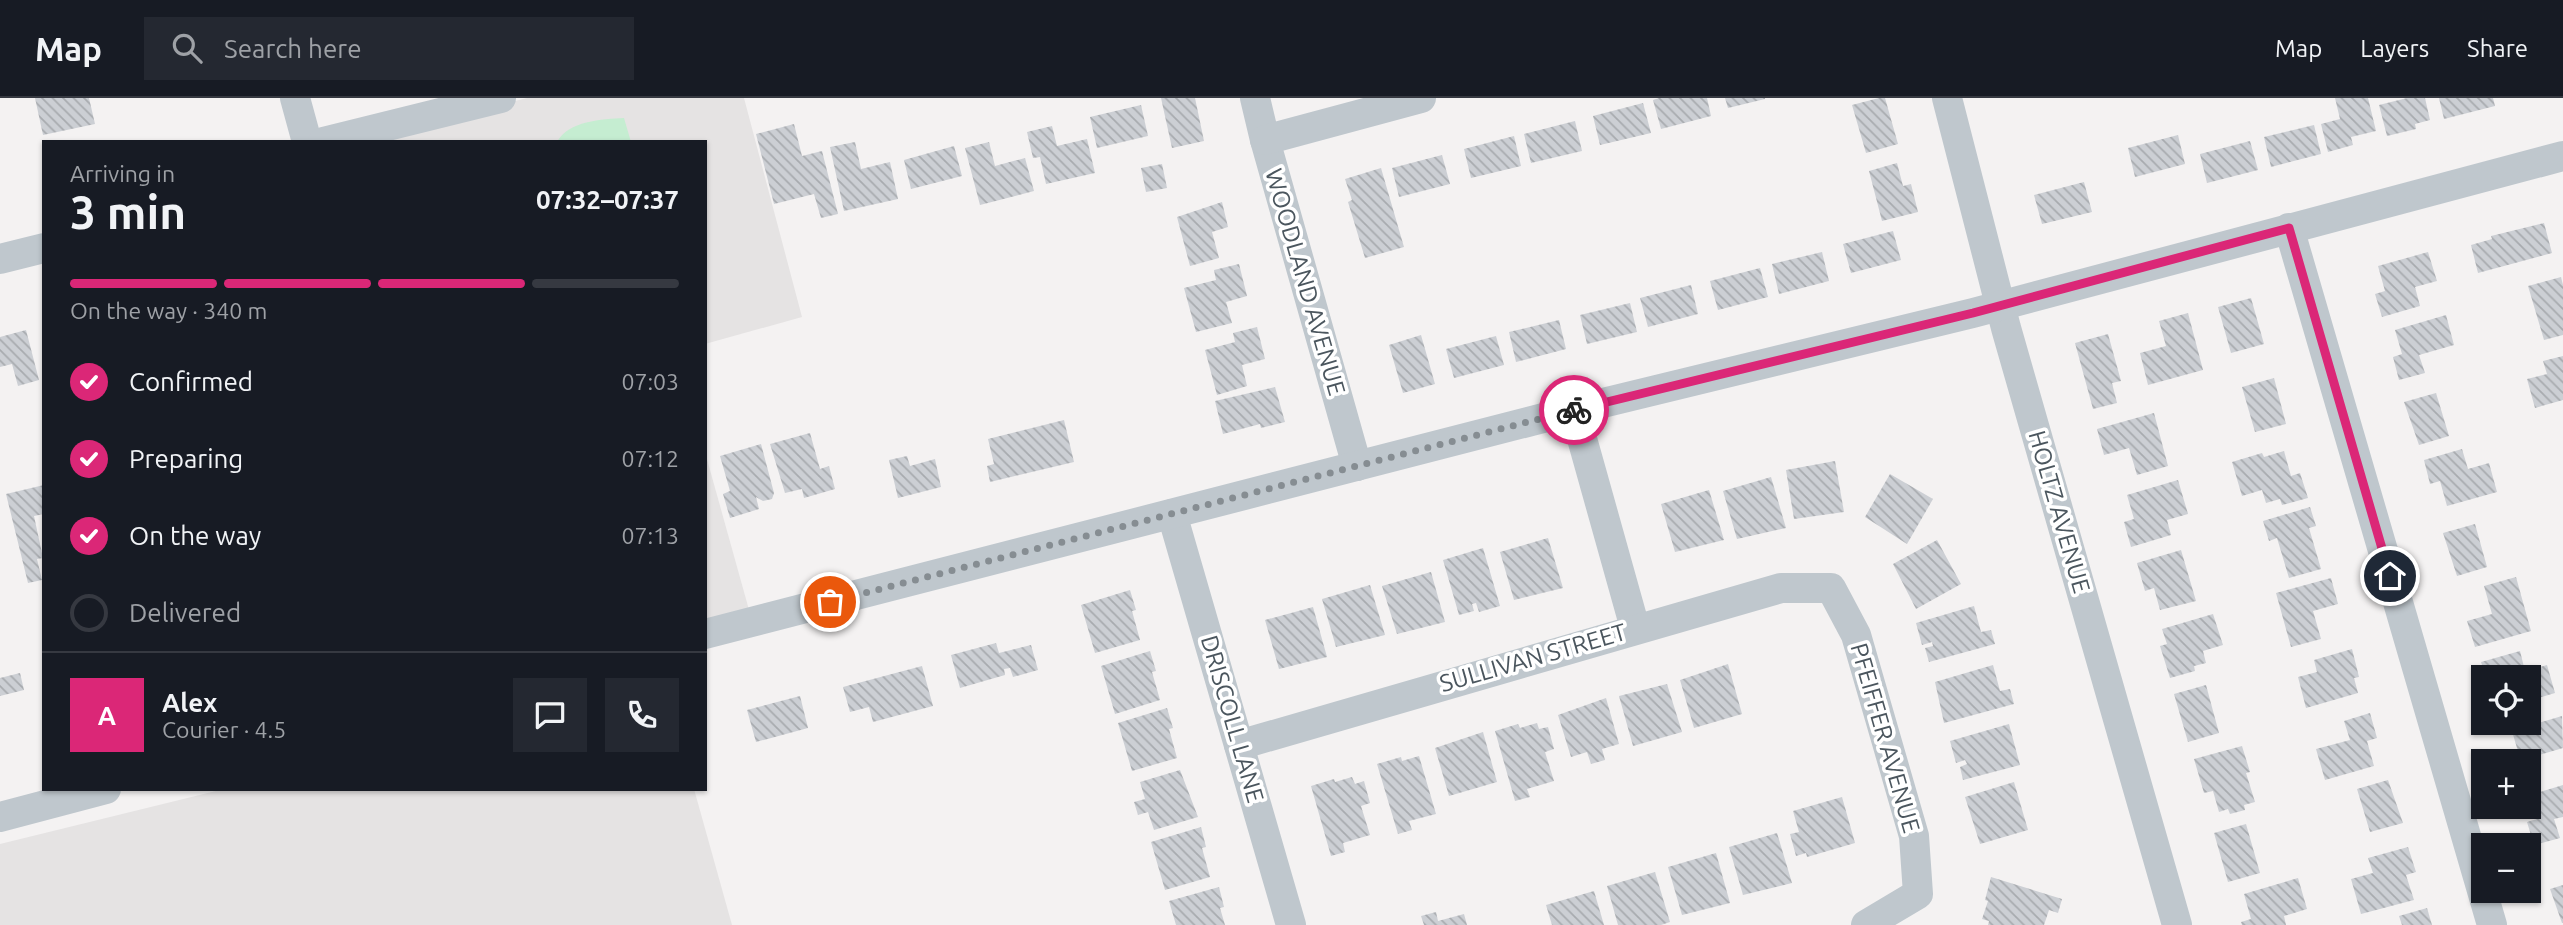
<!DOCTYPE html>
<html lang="en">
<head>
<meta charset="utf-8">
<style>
	:root { --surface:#171b24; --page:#242831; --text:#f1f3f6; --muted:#9ea1a6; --line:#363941; --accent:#db2777 }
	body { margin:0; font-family:Ubuntu,sans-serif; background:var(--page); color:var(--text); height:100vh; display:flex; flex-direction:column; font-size:26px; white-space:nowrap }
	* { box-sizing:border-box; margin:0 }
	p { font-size:23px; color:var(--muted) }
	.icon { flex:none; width:38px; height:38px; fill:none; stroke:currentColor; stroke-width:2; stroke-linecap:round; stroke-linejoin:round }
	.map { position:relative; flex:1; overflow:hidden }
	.panel { position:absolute; left:42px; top:42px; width:665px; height:651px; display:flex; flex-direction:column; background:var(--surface); border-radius:0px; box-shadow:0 2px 5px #0004 }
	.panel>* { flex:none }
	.controls { position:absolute; left:2471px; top:567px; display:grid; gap:14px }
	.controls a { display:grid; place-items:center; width:70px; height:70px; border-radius:0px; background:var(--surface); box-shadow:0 2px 5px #0004; font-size:35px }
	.pin { position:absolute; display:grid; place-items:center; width:60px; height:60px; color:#fff; margin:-30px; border:4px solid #fff; border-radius:50%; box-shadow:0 2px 7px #0007 }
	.courier { position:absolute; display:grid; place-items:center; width:70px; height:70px; margin:-35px; border:5px solid #db2777; border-radius:50%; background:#fff; color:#222; box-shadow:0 2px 9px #0007 }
	.head em { font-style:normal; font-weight:700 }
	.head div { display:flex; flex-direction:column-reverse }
	.head { display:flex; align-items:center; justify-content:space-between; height:119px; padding:0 28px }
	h1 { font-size:46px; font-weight:700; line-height:52px }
	.bar { display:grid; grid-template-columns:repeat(4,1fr); gap:10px 7px; align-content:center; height:84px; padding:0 28px }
	.bar i { height:9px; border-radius:5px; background:var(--line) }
	.bar .active { background:var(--accent) }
	.bar p { grid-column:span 4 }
	.line { display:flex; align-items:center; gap:18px; padding:0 28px; border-top:2px solid var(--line) }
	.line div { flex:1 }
	.round { display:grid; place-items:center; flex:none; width:74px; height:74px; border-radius:0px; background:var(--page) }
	ol { padding:0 28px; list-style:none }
	li { display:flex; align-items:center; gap:21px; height:77px }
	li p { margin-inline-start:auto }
	li .icon { padding:7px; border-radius:50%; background:var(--accent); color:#fff; stroke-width:4 }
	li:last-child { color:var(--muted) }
	li i { width:38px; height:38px; border:4px solid var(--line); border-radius:50% }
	header { display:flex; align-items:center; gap:42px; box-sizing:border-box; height:98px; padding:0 35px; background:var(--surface); border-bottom:2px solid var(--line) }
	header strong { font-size:33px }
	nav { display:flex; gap:38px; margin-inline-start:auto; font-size:24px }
	.search { width:490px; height:63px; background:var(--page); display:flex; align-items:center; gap:18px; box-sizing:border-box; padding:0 24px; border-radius:0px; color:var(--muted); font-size:26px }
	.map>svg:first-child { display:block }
	.education { fill:#e5e3e3 }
	.park { fill:#c5edd1 }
	.building { fill:url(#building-back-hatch) }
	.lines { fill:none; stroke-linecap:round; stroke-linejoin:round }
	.minor { stroke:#bfc7cd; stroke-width:30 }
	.done { stroke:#868d92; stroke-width:7; stroke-dasharray:0 12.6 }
	.route { stroke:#db2777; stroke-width:9 }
	.labels { text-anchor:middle; stroke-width:7; stroke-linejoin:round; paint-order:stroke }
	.street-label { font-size:24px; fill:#4b565e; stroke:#fff }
</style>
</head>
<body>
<header>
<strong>Map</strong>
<div class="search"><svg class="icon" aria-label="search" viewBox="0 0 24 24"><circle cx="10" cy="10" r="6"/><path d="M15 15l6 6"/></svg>Search here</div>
<nav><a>Map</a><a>Layers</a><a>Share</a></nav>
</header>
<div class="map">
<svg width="2563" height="827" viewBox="0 0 2563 827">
	<defs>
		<pattern id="building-back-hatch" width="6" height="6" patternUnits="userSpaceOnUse" patternTransform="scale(1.75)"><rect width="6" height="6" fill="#cccfd4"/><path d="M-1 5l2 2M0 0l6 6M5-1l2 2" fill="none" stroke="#a8abaf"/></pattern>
	</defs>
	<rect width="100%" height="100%" fill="#f4f2f2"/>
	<!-- education -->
	<g class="education">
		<path d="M527,0H744L802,219L705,246V44H347Z"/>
		<path d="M705,354L751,519L705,531Z"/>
		<path d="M224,691H694L732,827H0V746Z"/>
	</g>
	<!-- park -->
	<path class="park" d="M624,20L631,44H557C568,23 602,21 624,20Z"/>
	<!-- building -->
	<g class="building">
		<path d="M35,0H89L95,26L43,37Z"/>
		<path d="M1161,0H1195L1204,43L1172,50Z"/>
		<path d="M1659,0H1707L1711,18L1661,31L1653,2Z"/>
		<path d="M1725,0H1765V1L1728,10Z"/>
		<path d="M1879,0H1885L1898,46L1866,55L1852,7Z"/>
		<path d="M2335,0H2368L2376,33L2351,39L2353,47L2328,54L2321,26L2340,21Z"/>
		<path d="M2407,0H2425L2430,22L2415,26L2416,31L2387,38L2379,7Z"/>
		<path d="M2439,0H2493L2495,8L2444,21Z"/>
		<path d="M1643,5L1651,35L1600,47L1593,18Z"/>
		<path d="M1141,7L1148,38L1097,50L1090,19Z"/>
		<path d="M1575,23L1582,53L1531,65L1524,36Z"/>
		<path d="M794,26L802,58L822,53L838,116L821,120L814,96L774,106L756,36Z"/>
		<path d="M2314,27L2321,56L2271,69L2264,39Z"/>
		<path d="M1052,28L1057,48L1087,41L1095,75L1046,86L1040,59L1033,60L1027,34Z"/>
		<path d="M2178,37L2185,66L2135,79L2128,50Z"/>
		<path d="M1514,38L1521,68L1471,80L1464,51Z"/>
		<path d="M2250,43L2258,72L2207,85L2200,56Z"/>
		<path d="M855,44L861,71L890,64L898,101L844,113L830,49Z"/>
		<path d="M989,44L995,68L1025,60L1034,93L980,107L965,50Z"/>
		<path d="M954,48L962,78L911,91L904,62Z"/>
		<path d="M1442,57L1450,86L1399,99L1392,70Z"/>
		<path d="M1897,65L1903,88L1911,86L1918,114L1882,123L1869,73Z"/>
		<path d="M1162,66L1167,90L1146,94L1141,70Z"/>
		<path d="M1381,70L1404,149L1365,160L1348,104L1352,102L1345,81Z"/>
		<path d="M2084,84L2092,114L2042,126L2034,97Z"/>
		<path d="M1222,104L1228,129L1212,134L1219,160L1190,168L1177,119Z"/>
		<path d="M2544,125L2552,155L2478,175L2471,147L2492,141L2491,138Z"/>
		<path d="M1893,133L1901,162L1851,175L1843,146Z"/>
		<path d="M1822,154L1829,183L1779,196L1772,166Z"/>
		<path d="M2428,154L2437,183L2415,189L2420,208L2382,219L2375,196L2385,193L2378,168Z"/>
		<path d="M1239,166L1247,198L1226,204L1232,225L1196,234L1184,190L1216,182L1214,172Z"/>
		<path d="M1760,170L1768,199L1718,212L1710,183Z"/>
		<path d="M2561,179L2563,187V237L2544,242L2528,188Z"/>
		<path d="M1691,187L1698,216L1648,229L1640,200Z"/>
		<path d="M2251,200L2264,246L2231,255L2218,209Z"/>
		<path d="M1630,205L1637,234L1587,246L1580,217Z"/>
		<path d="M2188,215L2203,272L2148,287L2140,255L2166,248L2159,223Z"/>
		<path d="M2446,217L2454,247L2419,257L2425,275L2399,282L2393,259L2402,256L2395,232Z"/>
		<path d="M1559,222L1566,251L1516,264L1509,234Z"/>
		<path d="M1257,229L1265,261L1242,267L1247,288L1217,297L1205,252L1235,244L1233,235Z"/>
		<path d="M26,232L39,282L18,288L12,266L0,269V239Z"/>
		<path d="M2108,236L2121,283L2112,285L2117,305L2093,311L2075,245Z"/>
		<path d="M1421,237L1435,286L1403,295L1389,247Z"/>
		<path d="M1496,238L1504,267L1454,280L1446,251Z"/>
		<path d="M2563,258V302L2535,310L2527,281L2547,276L2543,263Z"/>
		<path d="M2274,280L2286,326L2255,334L2242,289Z"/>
		<path d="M1275,289L1285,324L1261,330L1260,326L1223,336L1215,303Z"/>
		<path d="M2436,295L2449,338L2419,347L2404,304Z"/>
		<path d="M2154,315L2168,368L2137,377L2129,350L2104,357L2097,331Z"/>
		<path d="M1064,322L1074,364L990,384L987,368L994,366L988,341Z"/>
		<path d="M810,335L820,371L829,368L835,391L804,400L802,391L785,395L770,346Z"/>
		<path d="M761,346L774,395L772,401L763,403L756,399L759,411L730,420L723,396L730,393L720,358Z"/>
		<path d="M2462,351L2468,371L2489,365L2497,394L2447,408L2440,383L2430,386L2424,362Z"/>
		<path d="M2284,353L2291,378L2300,375L2308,400L2282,407L2280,401L2266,405L2262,392L2242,398L2232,364L2262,355L2264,359Z"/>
		<path d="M907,358L910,368L935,361L941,389L898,400L889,362Z"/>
		<path d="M1835,363L1844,414L1794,421L1786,372Z"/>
		<path d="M1890,376L1933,401L1907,446L1865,419Z"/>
		<path d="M1771,379L1786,430L1737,441L1723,393Z"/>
		<path d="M2178,382L2188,416L2167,422L2171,437L2131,449L2124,424L2134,421L2127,397Z"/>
		<path d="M44,387V416L34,418L43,460L37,461L42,482L28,485L6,396Z"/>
		<path d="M1709,392L1724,442L1675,454L1661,406Z"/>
		<path d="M2310,409L2316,428L2309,430L2321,471L2289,480L2277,440L2269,443L2263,423Z"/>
		<path d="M2475,426L2487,469L2457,478L2443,435Z"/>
		<path d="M1548,440L1563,490L1514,502L1500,454Z"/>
		<path d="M1937,442L1961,486L1916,511L1893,466Z"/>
		<path d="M1483,450L1500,508L1479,514L1476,505L1472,506L1474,513L1459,517L1443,462Z"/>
		<path d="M2181,452L2196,503L2160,512L2154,490L2145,493L2137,465Z"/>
		<path d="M1431,474L1445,524L1397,536L1382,488Z"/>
		<path d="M2516,479L2531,533L2475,549L2467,523L2492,516L2484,488Z"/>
		<path d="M2331,480L2338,506L2313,513L2321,541L2291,549L2276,495Z"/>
		<path d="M1370,487L1385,537L1336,549L1322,501Z"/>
		<path d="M1130,492L1136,512L1132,513L1140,542L1095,555L1081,507Z"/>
		<path d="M1974,508L1981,534L1991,532L1995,546L1929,564L1925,550L1933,548L1932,544L1922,547L1916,525Z"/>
		<path d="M1313,509L1327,559L1279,571L1265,522Z"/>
		<path d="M2213,516L2223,547L2203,553L2206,565L2194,568L2195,573L2170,580L2160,548L2167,546L2162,531Z"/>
		<path d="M996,545L999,555L1031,547L1038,572L1013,579L1010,570L1004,571L1005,577L960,590L951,557Z"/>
		<path d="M2352,551L2359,579L2354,580L2358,595L2306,610L2298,579L2317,574L2314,562Z"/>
		<path d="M1150,553L1156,573L1152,574L1160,602L1115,616L1101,568Z"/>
		<path d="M2520,553L2525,573L2547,567L2555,595L2529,603V579H2486L2481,564Z"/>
		<path d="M1728,566L1742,616L1694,630L1680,582Z"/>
		<path d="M1993,567L2000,593L2010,591L2014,606L1944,625L1935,584Z"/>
		<path d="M922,568L933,608L873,624L869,609L850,614L843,589Z"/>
		<path d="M20,575L24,592L0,598V580Z"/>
		<path d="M1667,586L1682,634L1633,648L1619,598Z"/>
		<path d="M2206,587L2219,635L2188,644L2174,596Z"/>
		<path d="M800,598L808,630L756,644L747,612Z"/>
		<path d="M1606,600L1619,646L1602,651L1605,662L1591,666L1587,654L1571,659L1558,617Z"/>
		<path d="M1167,610L1173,630L1169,631L1177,660L1132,673L1118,625Z"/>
		<path d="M2370,615L2377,640L2367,643L2374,668L2325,682L2316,651L2350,642L2344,623Z"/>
		<path d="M2562,618L2563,650L2536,658L2541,676L2529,679V663H2510L2509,660L2519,657L2512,633Z"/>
		<path d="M1537,625L1539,631L1548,629L1554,651L1545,654L1554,683L1527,691L1530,699L1515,703L1495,633L1518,626L1520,630Z"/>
		<path d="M2009,626L2020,667L1963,682L1960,669L1967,666L1965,662L1956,665L1950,643Z"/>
		<path d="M1483,634L1497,684L1449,698L1435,650Z"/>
		<path d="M2242,648L2250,674L2246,675L2255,704L2244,707L2245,712L2230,716L2228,711L2219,714L2213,693L2204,695L2194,661Z"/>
		<path d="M1419,658L1436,716L1409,723L1412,732L1398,736L1377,666L1401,659L1402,663Z"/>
		<path d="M1180,672L1198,719L1154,732L1148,714L1138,717L1134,704L1145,701L1140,684Z"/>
		<path d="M1352,679L1355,686L1364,683L1370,705L1361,708L1370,737L1343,745L1345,754L1331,758L1311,688L1334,681L1335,684Z"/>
		<path d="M2388,682L2403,725L2370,734L2357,691Z"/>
		<path d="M2014,684L2028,732L1980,746L1965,699Z"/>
		<path d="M2563,687V719L2554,721L2560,740L2534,747L2527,724L2537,721L2530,697Z"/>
		<path d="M1842,699L1855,745L1807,759L1806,755L1796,758L1790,736L1799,734L1793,713Z"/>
		<path d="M2246,726L2260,775L2228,784L2214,735Z"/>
		<path d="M1201,729L1206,749L1202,750L1210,779L1165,792L1151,744Z"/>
		<path d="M1777,735L1792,785L1743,797L1729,749Z"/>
		<path d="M2408,749L2416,774L2406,777L2414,802L2361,816L2351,781L2373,775L2368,760Z"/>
		<path d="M1716,755L1730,805L1682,817L1668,769Z"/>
		<path d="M1655,774L1670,824L1661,827H1618L1607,788Z"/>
		<path d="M1991,779L2062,801L2058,815L2049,812L2044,827H1988L1989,823L1982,821L1988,803L1985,802Z"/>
		<path d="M2298,780L2307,811L2284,818L2286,827H2242L2241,824L2251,821L2244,796Z"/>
		<path d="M2563,787V825H2562L2550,791Z"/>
		<path d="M1219,789L1224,809L1220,810L1225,827H1176L1169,803Z"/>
		<path d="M1594,793L1604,827H1552L1546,807Z"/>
		<path d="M2427,810L2432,827H2402L2399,818Z"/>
		<path d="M1436,814L1438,823L1464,816L1467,827H1424L1421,818Z"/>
	</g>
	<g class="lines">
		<!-- minor -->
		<g class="minor">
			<path d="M295,0L307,44"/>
			<path d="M1255,0L1265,42L1357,368"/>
			<path d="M1947,0L2006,230L2177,827"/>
			<path d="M1265,42L1421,0"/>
			<path d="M323,44L501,0"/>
			<path d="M2289,130L2492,827"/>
			<path d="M0,161L44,150"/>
			<path d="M1574,312L1635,530"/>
			<path d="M1172,416L1291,827"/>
			<path d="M705,536L1574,312L1973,215L2563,58"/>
			<path d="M1239,647L1781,490H1831L1856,537L1914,738L1918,796L1866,827"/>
			<path d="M0,719L106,691"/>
		</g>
	</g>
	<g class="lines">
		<!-- done -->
		<path class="done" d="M830,504L1574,312"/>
		<!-- route -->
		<path class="route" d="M1574,312L1973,215L2289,130L2390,478"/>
	</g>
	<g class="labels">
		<!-- street labels -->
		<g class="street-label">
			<text transform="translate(1305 184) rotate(74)" y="8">WOODLAND AVENUE</text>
			<text transform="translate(2059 414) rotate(74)" y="8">HOLTZ AVENUE</text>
			<text transform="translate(1533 560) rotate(-16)" y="8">SULLIVAN STREET</text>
			<text transform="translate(1232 621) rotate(74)" y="8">DRISCOLL LANE</text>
			<text transform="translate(1885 640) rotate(74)" y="8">PFEIFFER AVENUE</text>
		</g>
	</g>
</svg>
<div class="controls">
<a><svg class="icon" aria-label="locate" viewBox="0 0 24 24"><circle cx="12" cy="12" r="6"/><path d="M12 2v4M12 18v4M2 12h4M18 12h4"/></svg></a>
<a>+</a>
<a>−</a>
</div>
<div class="pin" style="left:830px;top:504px;background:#ea580c"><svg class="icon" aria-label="bag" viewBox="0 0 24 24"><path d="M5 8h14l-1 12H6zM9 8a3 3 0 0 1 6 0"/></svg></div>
<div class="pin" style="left:2390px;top:478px;background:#1f2937"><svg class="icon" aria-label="home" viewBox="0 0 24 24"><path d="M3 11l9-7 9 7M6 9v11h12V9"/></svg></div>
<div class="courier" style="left:1574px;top:312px"><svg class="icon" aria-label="bike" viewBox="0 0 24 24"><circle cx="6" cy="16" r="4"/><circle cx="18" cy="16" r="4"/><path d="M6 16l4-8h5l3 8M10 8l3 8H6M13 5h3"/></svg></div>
<section class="panel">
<div class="head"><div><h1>3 min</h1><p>Arriving in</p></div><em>07:32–07:37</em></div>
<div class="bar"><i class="active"></i><i class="active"></i><i class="active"></i><i></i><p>On the way · 340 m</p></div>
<ol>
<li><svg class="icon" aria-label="check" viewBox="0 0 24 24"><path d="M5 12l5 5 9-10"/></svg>Confirmed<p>07:03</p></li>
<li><svg class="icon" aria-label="check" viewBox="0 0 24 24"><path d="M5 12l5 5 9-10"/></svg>Preparing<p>07:12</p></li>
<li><svg class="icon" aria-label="check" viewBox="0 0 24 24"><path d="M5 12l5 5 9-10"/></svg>On the way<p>07:13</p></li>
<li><i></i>Delivered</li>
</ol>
<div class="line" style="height:126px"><b class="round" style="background:var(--accent);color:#fff">A</b><div><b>Alex</b><p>Courier · 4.5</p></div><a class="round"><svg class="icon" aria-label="chat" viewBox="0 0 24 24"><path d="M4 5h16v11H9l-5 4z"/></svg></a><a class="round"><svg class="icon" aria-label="phone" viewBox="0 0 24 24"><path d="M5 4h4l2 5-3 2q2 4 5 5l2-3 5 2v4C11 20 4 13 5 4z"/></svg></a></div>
</section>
</div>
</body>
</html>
